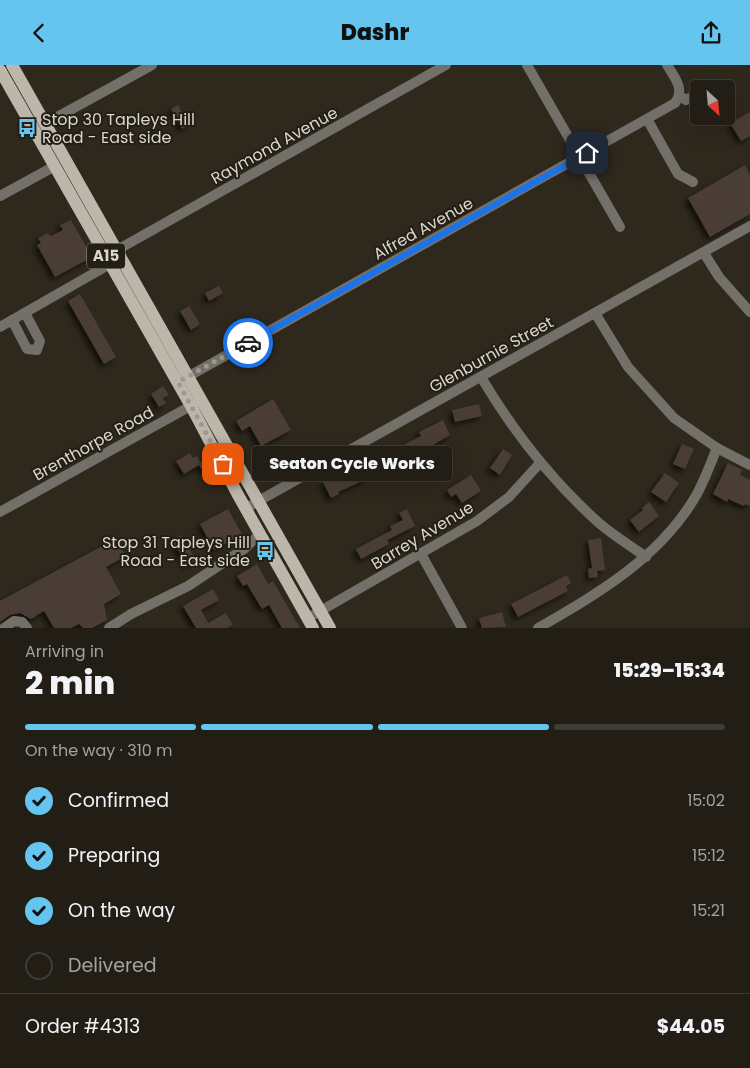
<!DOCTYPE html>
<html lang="en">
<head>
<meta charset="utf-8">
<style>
	:root { --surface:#221e16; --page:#2e2b23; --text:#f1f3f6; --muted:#a2a2a1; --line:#3f3c35; --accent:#65c5ee }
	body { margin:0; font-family:Poppins,sans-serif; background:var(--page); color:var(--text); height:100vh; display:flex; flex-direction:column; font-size:19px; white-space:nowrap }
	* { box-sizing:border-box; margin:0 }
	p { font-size:16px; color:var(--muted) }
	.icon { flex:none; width:28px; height:28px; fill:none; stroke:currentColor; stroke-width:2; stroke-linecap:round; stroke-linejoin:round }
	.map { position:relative; height:563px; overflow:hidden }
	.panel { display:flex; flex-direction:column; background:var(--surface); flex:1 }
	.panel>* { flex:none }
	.needle { width:32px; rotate:154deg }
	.tools { position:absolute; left:690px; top:15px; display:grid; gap:10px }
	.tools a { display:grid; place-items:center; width:45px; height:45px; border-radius:5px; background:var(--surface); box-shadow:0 5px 20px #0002,0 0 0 1px var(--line); font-size:25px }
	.pin { position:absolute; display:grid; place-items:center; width:42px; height:42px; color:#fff; margin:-21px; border-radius:10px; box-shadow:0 2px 8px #0006 }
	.courier { position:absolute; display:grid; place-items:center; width:50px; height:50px; margin:-25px; border:4px solid #1a73e8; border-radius:50%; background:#fff; color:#222; box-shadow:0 1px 6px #0007 }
	.bubble { position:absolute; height:35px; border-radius:5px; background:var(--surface); box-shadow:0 5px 20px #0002,0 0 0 1px var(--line); font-size:16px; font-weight:800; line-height:35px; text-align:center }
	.headline em { font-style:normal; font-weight:800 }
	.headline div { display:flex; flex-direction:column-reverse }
	.headline { display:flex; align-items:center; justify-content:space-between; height:85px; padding:0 25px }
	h1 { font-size:32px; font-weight:800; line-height:38px }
	.bar { display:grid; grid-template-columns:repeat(4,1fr); gap:8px 5px; align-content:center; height:60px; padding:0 25px }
	.bar i { height:6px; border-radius:4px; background:var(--line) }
	.bar .active { background:var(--accent) }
	.bar p { grid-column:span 4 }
	.line { display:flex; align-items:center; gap:12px; padding:0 25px; border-top:1px solid var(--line) }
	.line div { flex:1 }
	ol { padding:0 25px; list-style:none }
	li { display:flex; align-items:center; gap:15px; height:55px }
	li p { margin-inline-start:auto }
	li .icon { padding:5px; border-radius:50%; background:var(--accent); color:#111; stroke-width:4 }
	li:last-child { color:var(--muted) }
	li i { width:28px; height:28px; border:2px solid var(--line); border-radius:50% }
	header { display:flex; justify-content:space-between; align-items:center; height:65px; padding:0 25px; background:var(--accent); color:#111; font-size:22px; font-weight:800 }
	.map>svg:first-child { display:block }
	.building { fill:#483e35; filter:url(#shadow) }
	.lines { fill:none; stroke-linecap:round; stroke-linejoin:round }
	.minor { stroke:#73706a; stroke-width:10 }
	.major { stroke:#bdb7ab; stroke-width:12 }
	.done { stroke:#9d9991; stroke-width:5; stroke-dasharray:0 9 }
	.route { stroke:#1a73e8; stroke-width:6 }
	.labels { text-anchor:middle; stroke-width:4; stroke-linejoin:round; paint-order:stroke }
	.shield { fill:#241f14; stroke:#a39f97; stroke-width:1 }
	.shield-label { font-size:15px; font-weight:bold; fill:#d9d6cf }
	.poi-label { font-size:16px; fill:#d9d6cf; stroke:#241f14; text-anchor:start }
	.street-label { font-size:16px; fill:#d9d6cf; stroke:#241f14 }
</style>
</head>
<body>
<header><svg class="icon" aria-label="back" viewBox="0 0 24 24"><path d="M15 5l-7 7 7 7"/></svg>Dashr<svg class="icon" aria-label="share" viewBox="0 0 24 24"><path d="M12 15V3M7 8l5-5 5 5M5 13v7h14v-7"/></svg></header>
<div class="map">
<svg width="750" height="563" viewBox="0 0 750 563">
	<defs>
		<filter id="shadow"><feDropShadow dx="-3.5" dy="3.5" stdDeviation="2.5" flood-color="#0009"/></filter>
	</defs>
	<rect width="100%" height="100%" fill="#2e281d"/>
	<!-- building -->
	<g class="building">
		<path d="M178,40L189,60L182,64L171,44Z"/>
		<path d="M750,47V71L741,76L730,58Z"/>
		<path d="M745,100L750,110V149L710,172L688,133Z"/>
		<path d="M71,155L92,192L55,212L37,180L41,178L38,173L47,168L51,171L63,165L60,160Z"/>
		<path d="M219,221L223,228L209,236L205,228Z"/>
		<path d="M80,229L116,292L104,299L68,236Z"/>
		<path d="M189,241L200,259L191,265L180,246Z"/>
		<path d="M163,321L169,330L163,333L166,338L159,342L151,329Z"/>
		<path d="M273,334L291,365L261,381L250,361L242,366L236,356Z"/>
		<path d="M479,339L482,351L455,357L452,345Z"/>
		<path d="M443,355L450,370L428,383L427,382L393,400L392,397L367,410L369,413L338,427L339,429L331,433L323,417L378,390L379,393L421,371L419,367Z"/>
		<path d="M682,379L694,384L685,404L673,399Z"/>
		<path d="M503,384L512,390L500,410L490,403Z"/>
		<path d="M190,388L193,393L197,391L201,398L209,393L213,401L203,406L199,400L184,409L176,396Z"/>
		<path d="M728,398L742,405L740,410L750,415V441L745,439L744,441L728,434L727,437L713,429Z"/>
		<path d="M665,408L679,418L666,437L651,427Z"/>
		<path d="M471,410L481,426L462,438L456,429L451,432L447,425Z"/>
		<path d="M649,437L659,451L639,467L630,455L643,445L642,443Z"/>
		<path d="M228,444L242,469L214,485L200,459Z"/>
		<path d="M407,444L415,461L387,475L389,479L361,494L356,484L392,465L390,461L403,455L399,448Z"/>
		<path d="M181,470L196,495L187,500L172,475Z"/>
		<path d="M601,473L605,505L597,506L598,512L589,513L588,504L592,503L588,475Z"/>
		<path d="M115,474L126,491L106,502L121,529L104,539L107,555L92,563H83L79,559L71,563H54L44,546L31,554L20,548L10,550L0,557V536Z"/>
		<path d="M257,499L268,519L273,516L300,563H282L269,540L262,544L247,519L243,521L237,511Z"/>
		<path d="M567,510L571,518L566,521L568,526L518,552L511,539Z"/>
		<path d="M213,524L219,535L201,545L208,558L226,548L233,560L227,563H196L183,541Z"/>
		<path d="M502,547L506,562L482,563L479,553Z"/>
	</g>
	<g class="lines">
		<!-- minor -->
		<g class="minor">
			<path d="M527,0L620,162"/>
			<path d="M680,31L686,35L699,28"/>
			<path d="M647,54L678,109L693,117"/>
			<path d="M39,62L152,0"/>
			<path d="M0,131L55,101"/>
			<path d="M704,188L719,212L750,247"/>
			<path d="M595,248L628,302L674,353L717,383L750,400"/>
			<path d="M12,255L27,284L37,285L40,276L25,248"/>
			<path d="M0,262L103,203L110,198L117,185L446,0"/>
			<path d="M481,312C513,366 552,416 599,458C614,471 631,481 646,492"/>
			<path d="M182,315L675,38C685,24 675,13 667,0"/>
			<path d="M246,443L750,161"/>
			<path d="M0,447L196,338"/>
			<path d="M421,489L462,563"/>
			<path d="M308,553L477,456L509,432L540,398"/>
			<path d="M4,563L14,556L22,557L27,563"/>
			<path d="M109,563L131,549L188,521L244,484L260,469"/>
			<path d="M538,563C599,528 661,492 697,429C705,414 711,398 717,383"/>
		</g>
		<!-- major -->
		<g class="major">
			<path d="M12,0L330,563"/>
			<path d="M0,5L191,341L238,430L313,563"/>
		</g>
	</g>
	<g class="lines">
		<!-- done -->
		<path class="done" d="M223,399L178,317L248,278"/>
		<!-- route -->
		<path class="route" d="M248,278L587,88"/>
	</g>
	<!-- icons -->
	<defs>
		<g id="bus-bare" transform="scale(1.5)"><path d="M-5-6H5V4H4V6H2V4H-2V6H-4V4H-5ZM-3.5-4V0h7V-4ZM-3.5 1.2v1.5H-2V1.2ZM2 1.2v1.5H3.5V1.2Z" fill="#65c5ee" stroke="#241f14" stroke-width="2.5" paint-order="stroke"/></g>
	</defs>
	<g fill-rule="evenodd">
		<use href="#bus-bare" x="27" y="63"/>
		<use href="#bus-bare" x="265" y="486"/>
	</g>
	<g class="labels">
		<!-- shield labels -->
		<rect class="shield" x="87" y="178.5" width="38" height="25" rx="4"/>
		<g class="shield-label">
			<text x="106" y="196">A15</text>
		</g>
		<!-- poi labels -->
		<g class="poi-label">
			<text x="42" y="60">Stop 30 Tapleys Hill<tspan x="42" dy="18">Road - East side</tspan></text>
			<text x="250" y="483" text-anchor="end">Stop 31 Tapleys Hill<tspan x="250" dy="18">Road - East side</tspan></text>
		</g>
		<!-- street labels -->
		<g class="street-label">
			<text transform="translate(274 80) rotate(-29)" y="6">Raymond Avenue</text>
			<text transform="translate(423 163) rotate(-29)" y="6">Alfred Avenue</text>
			<text transform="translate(491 289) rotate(-29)" y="6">Glenburnie Street</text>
			<text transform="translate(93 378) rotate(-29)" y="6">Brenthorpe Road</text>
			<text transform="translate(422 470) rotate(-31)" y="6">Barrey Avenue</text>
		</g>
	</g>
</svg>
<div class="tools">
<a><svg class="needle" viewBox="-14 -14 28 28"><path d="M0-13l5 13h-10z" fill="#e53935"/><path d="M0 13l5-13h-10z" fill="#a2a2a1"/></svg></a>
</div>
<div class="pin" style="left:223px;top:399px;background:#ea580c"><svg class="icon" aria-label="bag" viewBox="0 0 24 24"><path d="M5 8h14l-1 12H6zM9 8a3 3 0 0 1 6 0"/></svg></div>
<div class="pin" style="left:587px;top:88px;background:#1f2937"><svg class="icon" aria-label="home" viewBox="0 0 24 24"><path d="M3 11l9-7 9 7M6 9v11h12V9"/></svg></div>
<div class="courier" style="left:248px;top:278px"><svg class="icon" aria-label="car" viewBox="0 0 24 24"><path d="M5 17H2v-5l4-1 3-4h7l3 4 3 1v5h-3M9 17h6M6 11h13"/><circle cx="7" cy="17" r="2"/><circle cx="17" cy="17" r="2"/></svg></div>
<div class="bubble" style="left:252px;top:381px;width:200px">Seaton Cycle Works</div>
</div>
<section class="panel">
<div class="headline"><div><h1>2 min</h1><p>Arriving in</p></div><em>15:29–15:34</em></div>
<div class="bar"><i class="active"></i><i class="active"></i><i class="active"></i><i></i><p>On the way · 310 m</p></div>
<ol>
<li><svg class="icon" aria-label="check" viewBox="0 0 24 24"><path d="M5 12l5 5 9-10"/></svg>Confirmed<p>15:02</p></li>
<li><svg class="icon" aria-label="check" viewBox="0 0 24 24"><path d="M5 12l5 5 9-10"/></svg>Preparing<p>15:12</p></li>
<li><svg class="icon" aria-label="check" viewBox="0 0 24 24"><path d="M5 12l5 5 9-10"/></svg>On the way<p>15:21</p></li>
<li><i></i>Delivered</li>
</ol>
<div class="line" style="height:65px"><div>Order #4313</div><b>$44.05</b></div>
</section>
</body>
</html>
